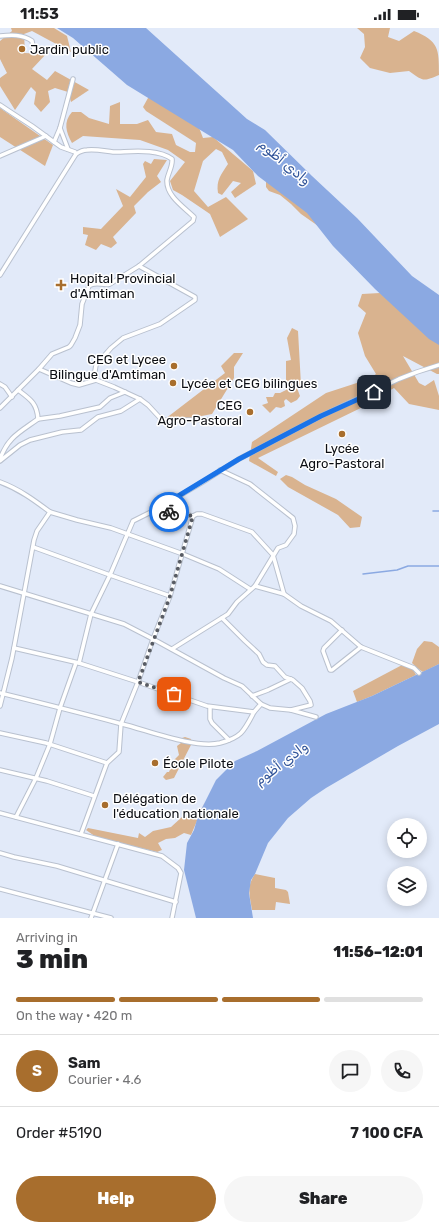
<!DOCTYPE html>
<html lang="en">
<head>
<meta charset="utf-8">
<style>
	:root { --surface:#fff; --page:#f6f6f6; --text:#202124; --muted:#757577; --line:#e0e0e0; --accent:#a86e2d }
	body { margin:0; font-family:Rubik,Cairo,sans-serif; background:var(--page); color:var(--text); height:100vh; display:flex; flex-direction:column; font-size:15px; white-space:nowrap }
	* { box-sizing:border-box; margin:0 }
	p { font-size:13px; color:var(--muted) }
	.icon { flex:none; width:22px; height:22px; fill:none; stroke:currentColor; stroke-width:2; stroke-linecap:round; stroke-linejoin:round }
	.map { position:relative; height:890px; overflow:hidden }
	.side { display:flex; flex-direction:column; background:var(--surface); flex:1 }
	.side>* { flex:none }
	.tools { position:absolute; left:387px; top:790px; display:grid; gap:8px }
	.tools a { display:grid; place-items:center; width:40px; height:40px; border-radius:50%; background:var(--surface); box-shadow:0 2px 10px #0003; font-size:20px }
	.pin { position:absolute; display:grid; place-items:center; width:34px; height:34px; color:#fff; margin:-17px; border-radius:8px; box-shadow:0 2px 6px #0006 }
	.courier { position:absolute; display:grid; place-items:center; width:40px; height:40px; margin:-20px; border:3px solid #1a73e8; border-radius:50%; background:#fff; color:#222; box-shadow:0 1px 5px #0007 }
	.headline em { font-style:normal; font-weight:800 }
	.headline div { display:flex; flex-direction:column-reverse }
	.headline { display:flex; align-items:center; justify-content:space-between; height:68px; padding:0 16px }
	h1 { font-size:26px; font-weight:800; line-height:30px }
	.bar { display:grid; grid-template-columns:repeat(4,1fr); gap:6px 4px; align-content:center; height:48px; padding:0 16px }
	.bar i { height:5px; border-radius:3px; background:var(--line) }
	.bar .current { background:var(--accent) }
	.bar p { grid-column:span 4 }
	.line { display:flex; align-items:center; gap:10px; padding:0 16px; border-top:1px solid var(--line) }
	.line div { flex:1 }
	.round { display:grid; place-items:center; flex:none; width:42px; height:42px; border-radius:21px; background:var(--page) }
	.action { display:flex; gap:8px; margin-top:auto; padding:8px 16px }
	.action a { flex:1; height:46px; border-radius:24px; background:var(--accent); color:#fff; font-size:16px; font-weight:800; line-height:46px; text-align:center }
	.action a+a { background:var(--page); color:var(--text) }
	.status { display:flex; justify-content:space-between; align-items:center; height:28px; padding:0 20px; background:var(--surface); direction:ltr }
	.status svg { height:11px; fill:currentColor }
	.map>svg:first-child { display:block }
	.green { fill:#d9b38f }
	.water { fill:#8ba9e2 }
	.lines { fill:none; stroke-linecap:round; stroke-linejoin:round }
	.stream { stroke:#8ba9e2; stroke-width:1.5 }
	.street-casing { stroke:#b9c1cf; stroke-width:5.5 }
	.street { stroke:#fff; stroke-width:3.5 }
	.done { stroke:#585c64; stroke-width:4; stroke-dasharray:0 7.2 }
	.route { stroke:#1a73e8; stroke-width:5 }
	.poi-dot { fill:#a86e2d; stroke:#fff; stroke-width:1.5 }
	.labels { text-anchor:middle; stroke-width:3; stroke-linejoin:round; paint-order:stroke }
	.poi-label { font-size:13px; fill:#0d0f14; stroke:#fff; text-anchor:start }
	.water-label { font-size:14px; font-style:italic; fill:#32559a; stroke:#fff }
</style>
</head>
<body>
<div class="status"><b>11:53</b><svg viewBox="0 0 49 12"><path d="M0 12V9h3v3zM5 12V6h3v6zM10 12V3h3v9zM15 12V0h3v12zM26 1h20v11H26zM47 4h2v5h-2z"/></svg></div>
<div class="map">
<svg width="439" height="890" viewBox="0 0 439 890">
	<rect width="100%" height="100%" fill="#e2eaf9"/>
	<!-- green -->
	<g class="green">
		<path d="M11,0H54L67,8L71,24L32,3L24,6L25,25L46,26L32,41L47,52L55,43L89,62L71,74L68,64L55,60L48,63L50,74L41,84L34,76L36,64L31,59L15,82L0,58V50L7,45L0,31V13L12,3Z"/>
		<path d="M357,0H390L388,9L399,13L414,3C439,13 439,21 439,47C423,54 423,53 409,43L390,45L370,40L360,30L365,19L364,6Z"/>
		<path d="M153,61L198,97L203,110L213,109L253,143L256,156L235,170L231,164L241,155L233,153L222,167L218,165C216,152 221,147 228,136L222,124L216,121L203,133L194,163L208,179L226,169L248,191L220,209L210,186L182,167L173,162L170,153L185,134L168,122L140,112L83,108L72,115C66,104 63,94 72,84H81L89,90L109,96L110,78L120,74V96H137L148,92L156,104L172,106L176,117L190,124H195L196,115L146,83L143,79Z"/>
		<path d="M0,80L53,117L45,138L0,109Z"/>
		<path d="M154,131L167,132L157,148L161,154L148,164L134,178L136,185L113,209L117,215L111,220L101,216L96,222L85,217L88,207L83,206V199L101,201L123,178L116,161L130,169L146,149L143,136L145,133L151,136Z"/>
		<path d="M266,150L292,164L321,200L301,186L291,176L280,167L269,163L266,159Z"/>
		<path d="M380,265L439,315V346H437L403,328L419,355L425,358L434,352L439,368V382L409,376L394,360L371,373V375L258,430L278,444L276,448L249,433L252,414L326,365L369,351L376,346L365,328L358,305L366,285L358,278L362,266Z"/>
		<path d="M292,300L298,303L301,357L297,360L300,368L297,372L291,375L286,371L284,373L285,378L281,380L276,379L270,385L262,377L268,375L266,369H273L275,365H280L286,362V333L291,332L287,310Z"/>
		<path d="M234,325H243L234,339V350L212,386L181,392L169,398L165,391L225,345L221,338Z"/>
		<path d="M286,447L292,449L305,457L336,471L362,489L360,499L350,500L338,487L288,459L280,451Z"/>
		<path d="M424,613L432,614L439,619V636L423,644L417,640L412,635L417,621Z"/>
		<path d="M402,637L413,641L416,647L372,668L357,674L353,663Z"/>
		<path d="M185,709L191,711L192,715L174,750L166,752L163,749L167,744H169L174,732L179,727L177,718L181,715L182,710Z"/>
		<path d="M205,774L191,807L184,805L175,810L166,811L158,815L162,822L157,824L96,809L86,802L88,800L138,810L139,805L145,809L153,803L171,799L182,789L192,790L197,782L202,780Z"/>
		<path d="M255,846L275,850V860L286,862L288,864L290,876L276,874L275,882H252C250,868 246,859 255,846Z"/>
	</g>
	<!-- water -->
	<g class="water">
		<path d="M57,0H146L247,91L265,102L312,148L357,190L412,248L439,267V317L429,311L375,261L333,218L307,185L258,148L233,122L127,57L73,10Z"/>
		<path d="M439,636V696L398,718L326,760L311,770L288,790L268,815L255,846L251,852L249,865L253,890H196L184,842L187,815L194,802L198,788L216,752L235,733L257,723L326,686L372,668Z"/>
	</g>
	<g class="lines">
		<!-- stream -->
		<g class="stream">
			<path d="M433,483H439"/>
			<path d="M363,546L397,542L408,538H439"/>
		</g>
		<!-- street casing -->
		<g class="street-casing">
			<g id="street">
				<path d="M0,8C10,7 23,6 32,13L34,23"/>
				<path d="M0,77L9,83L32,98L54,114L61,119L75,124L76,126"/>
				<path d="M60,100L68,121"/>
				<path d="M54,114L60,100L73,51"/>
				<path d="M0,128L46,108"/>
				<path d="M0,247L76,126C79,124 83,122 87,122C96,121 104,123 113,124C130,124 157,120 172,131C173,138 168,145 167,152C166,168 184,179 194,189L193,193L139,238L110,256C103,258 95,253 89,258L82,276L80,297L75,310L71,317L69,319L52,326L39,341L0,380"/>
				<path d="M39,341L71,355L79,357L96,352L114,359L140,371L148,377L161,391L163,392H229"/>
				<path d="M96,352L95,343L96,337L111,320L123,310L160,296L195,272V269L139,238"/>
				<path d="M0,356L5,359L12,369"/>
				<path d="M38,391L60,388L100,379L110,370L125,364"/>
				<path d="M0,431C8,409 20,404 38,391C37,375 30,371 18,362"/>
				<path d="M0,433L20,417L30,412L62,404L81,402L98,389L121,383L140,371"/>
				<path d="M220,442L250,456L293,490L295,498L294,506L286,517L278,520L255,558"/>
				<path d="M0,454C19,461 34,472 50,484L37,503L34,512L12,630L0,678"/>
				<path d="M157,481L193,488L170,568L110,547L133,493L157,481L203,454L239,431L321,388L399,351L417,344L439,337"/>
				<path d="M50,484L77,492L111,500L183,526L219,541L250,561"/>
				<path d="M193,488L197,486H202L252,504L273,527L284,566L301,578L331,593L361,619L414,640L419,645"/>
				<path d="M33,519L110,547L91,586L79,635"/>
				<path d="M0,558L124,596L153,611L170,568"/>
				<path d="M222,590L245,613L259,626L263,634L267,637L275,638L285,649L293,652L302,660L310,673L311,677L291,682"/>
				<path d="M342,602L324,620L323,623L330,642H332L361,619"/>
				<path d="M172,621L228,586L237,574L255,558L284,566"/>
				<path d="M0,665C41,675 81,685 122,696C147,702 195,721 220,715C242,709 244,703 254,684L207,678L138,654L79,635L14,620"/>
				<path d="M252,668L268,662L291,651"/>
				<path d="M261,676L270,680L291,682L316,689"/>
				<path d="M210,679V691L212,695L229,712"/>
				<path d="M0,705L46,715L107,735"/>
				<path d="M0,742L47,753L94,768"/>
				<path d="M0,785L162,828L178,840L181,845L172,890"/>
				<path d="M16,789L36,750L50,716L60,680L76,635"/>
				<path d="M81,806L107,735L119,724L121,696L138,654L153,611L224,650L242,658L261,676L254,684"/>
				<path d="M0,825L14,829L57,838L176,874"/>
				<path d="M0,861L111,890"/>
				<path d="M91,890L118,816"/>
			</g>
		</g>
		<!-- street -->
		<use href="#street" class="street"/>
	</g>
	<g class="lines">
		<!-- done -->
		<path class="done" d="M169,484L193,488L170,568L138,654L174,666"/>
		<!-- route -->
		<path class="route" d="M169,484L157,481L239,431L321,388L374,364"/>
	</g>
	<!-- markers -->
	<g class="poi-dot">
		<circle cx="22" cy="21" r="4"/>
		<path d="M59 251h4v4h4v4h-4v4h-4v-4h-4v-4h4z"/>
		<circle cx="174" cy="338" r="4"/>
		<circle cx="173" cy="355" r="4"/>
		<circle cx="250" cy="384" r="4"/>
		<circle cx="342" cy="406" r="4"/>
		<circle cx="155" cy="735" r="4"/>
		<circle cx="105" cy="777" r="4"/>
	</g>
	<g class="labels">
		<!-- poi labels -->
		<g class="poi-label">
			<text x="30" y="26">Jardin public</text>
			<text x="70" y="255">Hopital Provincial<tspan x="70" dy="15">d'Amtiman</tspan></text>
			<text x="166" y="336" text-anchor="end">CEG et Lycee<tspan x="166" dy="15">Bilingue d'Amtiman</tspan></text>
			<text x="181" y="360">Lycée et CEG bilingues</text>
			<text x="242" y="382" text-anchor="end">CEG<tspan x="242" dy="15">Agro-Pastoral</tspan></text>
			<text x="342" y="425" text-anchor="middle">Lycée<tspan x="342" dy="15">Agro-Pastoral</tspan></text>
			<text x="163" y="740">École Pilote</text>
			<text x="113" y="775">Délégation de<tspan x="113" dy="15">l'éducation nationale</tspan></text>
		</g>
		<!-- water labels -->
		<g class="water-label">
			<text transform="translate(285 134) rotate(40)" y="5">وادي أظوم</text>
			<text transform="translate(281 735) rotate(-37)" y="5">وادي أظوم</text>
		</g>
	</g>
</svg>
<div class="tools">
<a><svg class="icon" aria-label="locate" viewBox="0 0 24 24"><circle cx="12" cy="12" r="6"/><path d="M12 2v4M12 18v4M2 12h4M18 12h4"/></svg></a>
<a><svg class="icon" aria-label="layers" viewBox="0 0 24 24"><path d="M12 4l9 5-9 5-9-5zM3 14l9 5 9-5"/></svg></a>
</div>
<div class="pin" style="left:174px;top:666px;background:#ea580c"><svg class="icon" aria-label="bag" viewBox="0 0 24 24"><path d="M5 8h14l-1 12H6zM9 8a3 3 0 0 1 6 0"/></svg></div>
<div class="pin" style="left:374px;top:364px;background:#1f2937"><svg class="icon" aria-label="home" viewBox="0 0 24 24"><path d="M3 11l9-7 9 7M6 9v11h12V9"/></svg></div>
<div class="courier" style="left:169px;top:484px"><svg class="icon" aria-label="bike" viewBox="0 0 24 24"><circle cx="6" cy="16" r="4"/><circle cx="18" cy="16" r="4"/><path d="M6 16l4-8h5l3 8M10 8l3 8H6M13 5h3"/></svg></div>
</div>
<section class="side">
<div class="headline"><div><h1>3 min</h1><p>Arriving in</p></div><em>11:56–12:01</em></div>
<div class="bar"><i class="current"></i><i class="current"></i><i class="current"></i><i></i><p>On the way · 420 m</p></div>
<div class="line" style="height:72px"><b class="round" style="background:var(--accent);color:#fff">S</b><div><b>Sam</b><p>Courier · 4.6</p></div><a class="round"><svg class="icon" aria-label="chat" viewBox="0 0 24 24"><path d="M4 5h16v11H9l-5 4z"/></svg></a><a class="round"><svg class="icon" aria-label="phone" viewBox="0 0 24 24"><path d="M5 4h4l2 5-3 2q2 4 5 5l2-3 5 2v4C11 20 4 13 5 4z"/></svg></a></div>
<div class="line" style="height:52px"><div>Order #5190</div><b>7 100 CFA</b></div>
<div class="action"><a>Help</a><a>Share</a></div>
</section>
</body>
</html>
